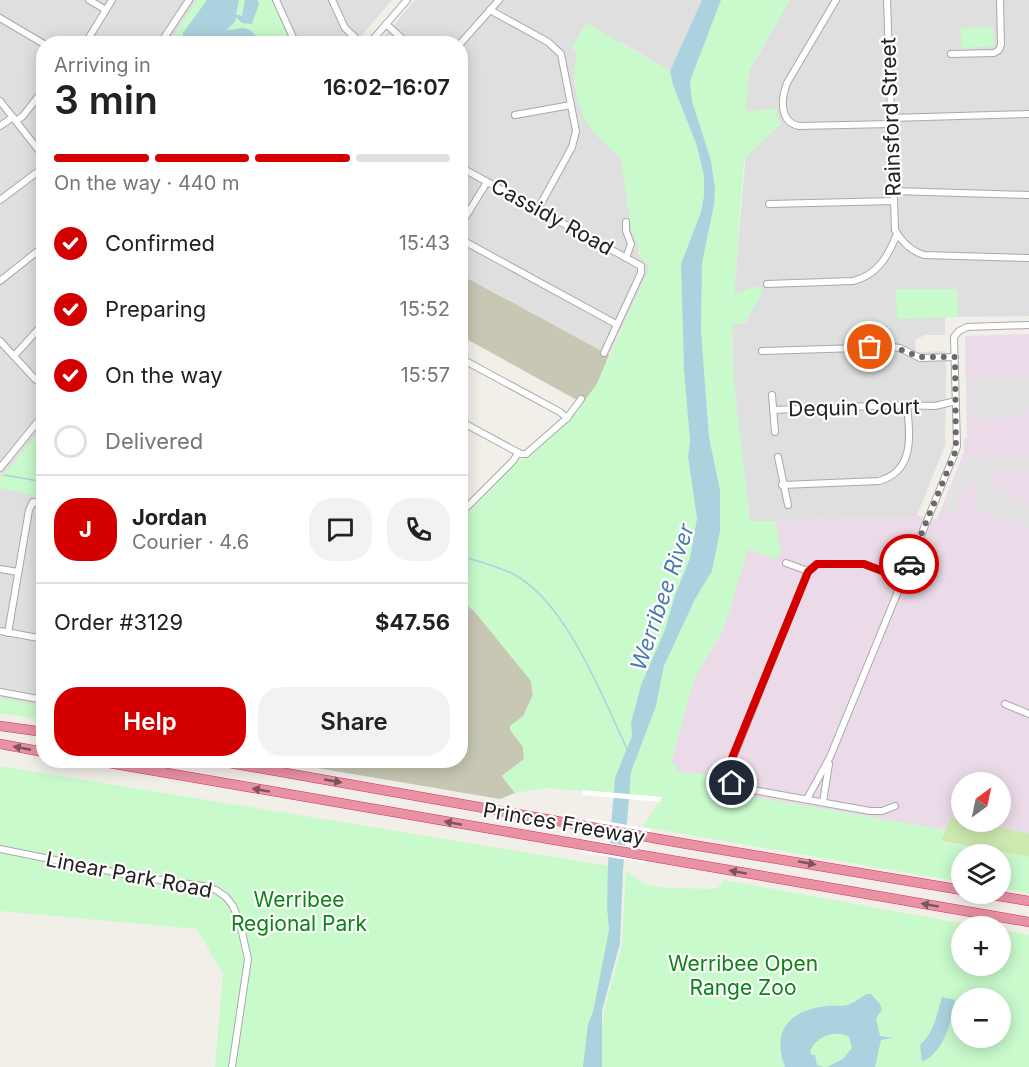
<!DOCTYPE html>
<html lang="en">
<head>
<meta charset="utf-8">
<style>
	:root { --surface:#fff; --page:#f2f2f2; --text:#222; --muted:#767676; --line:#e0e0e0; --accent:#d40000 }
	body { margin:0; font-family:Inter,sans-serif; background:var(--page); color:var(--text); height:100vh; display:flex; flex-direction:column; font-size:22px; white-space:nowrap }
	* { box-sizing:border-box; margin:0 }
	p { font-size:20px; color:var(--muted) }
	.icon { flex:none; width:33px; height:33px; fill:none; stroke:currentColor; stroke-width:2; stroke-linecap:round; stroke-linejoin:round }
	.map { position:relative; flex:1; overflow:hidden }
	.sheet { position:absolute; left:36px; top:36px; width:432px; height:732px; display:flex; flex-direction:column; background:var(--surface); border-radius:24px; box-shadow:0 3px 15px #0003 }
	.sheet>* { flex:none }
	.needle { width:39px; rotate:33deg }
	.controls { position:absolute; left:951px; top:772px; display:grid; gap:12px }
	.controls a { display:grid; place-items:center; width:60px; height:60px; border-radius:50%; background:var(--surface); box-shadow:0 3px 15px #0003; font-size:30px }
	.pin { position:absolute; display:grid; place-items:center; width:51px; height:51px; color:#fff; margin:-26px; border:3px solid #fff; border-radius:50%; box-shadow:0 2px 6px #0007 }
	.courier { position:absolute; display:grid; place-items:center; width:60px; height:60px; margin:-30px; border:4px solid #d40000; border-radius:50%; background:#fff; color:#222; box-shadow:0 2px 8px #0007 }
	.head em { font-style:normal; font-weight:600 }
	.head div { display:flex; flex-direction:column-reverse }
	.head { display:flex; align-items:center; justify-content:space-between; height:102px; padding:0 18px }
	h1 { font-size:39px; font-weight:600; line-height:45px }
	.bar { display:grid; grid-template-columns:repeat(4,1fr); gap:9px 6px; align-content:center; height:72px; padding:0 18px }
	.bar i { height:8px; border-radius:4px; background:var(--line) }
	.bar .active { background:var(--accent) }
	.bar p { grid-column:span 4 }
	.line { display:flex; align-items:center; gap:15px; padding:0 18px; border-top:2px solid var(--line) }
	.line div { flex:1 }
	.round { display:grid; place-items:center; flex:none; width:63px; height:63px; border-radius:24px; background:var(--page) }
	ol { padding:0 18px; list-style:none }
	li { display:flex; align-items:center; gap:18px; height:66px }
	li p { margin-inline-start:auto }
	li .icon { padding:6px; border-radius:50%; background:var(--accent); color:#fff; stroke-width:4 }
	li:last-child { color:var(--muted) }
	li i { width:33px; height:33px; border:3px solid var(--line); border-radius:50% }
	.button { display:flex; gap:12px; margin-top:auto; padding:12px 18px }
	.button a { flex:1; height:69px; border-radius:24px; background:var(--accent); color:#fff; font-size:24px; font-weight:600; line-height:69px; text-align:center }
	.button a+a { background:var(--page); color:var(--text) }
	.map>svg:first-child { display:block }
	.residential { fill:#e0dfdf }
	.industrial { fill:#ebdbe8 }
	.construction { fill:#c7c7b4 }
	.grass { fill:#cdebb0 }
	.park { fill:#c8facc; fill-rule:evenodd }
	.parking { fill:#e2e2e2 }
	.water { fill:#aad3df }
	.pier { fill:#fff }
	.lines { fill:none; stroke-linecap:round; stroke-linejoin:round }
	.stream { stroke:#aad3df; stroke-width:1.5 }
	.minor-casing { stroke:#a9a9a9; stroke-width:8 }
	.highway-casing { stroke:#dc2a67; stroke-width:10 }
	.minor { stroke:#fff; stroke-width:6 }
	.highway { stroke:#e892a2; stroke-width:9 }
	.oneway { fill:#7b545c }
	.done { stroke:#6b6a68; stroke-width:6; stroke-dasharray:0 10.8 }
	.route { stroke:#d40000; stroke-width:8 }
	.labels { text-anchor:middle; stroke-width:4.5; stroke-linejoin:round; paint-order:stroke }
	.street-label { font-size:21px; fill:#222; stroke:#fff }
	.park-label { font-size:21px; fill:#0c8416; stroke:#fff }
	.water-label { font-size:22px; font-style:italic; fill:#4a7aab; stroke:#fff }
</style>
</head>
<body>
<div class="map">
<svg width="1029" height="1067" viewBox="0 0 1029 1067">
	<rect width="100%" height="100%" fill="#f2efe9"/>
	<!-- residential -->
	<g class="residential">
		<path d="M0,0H392L355,43L44,44L43,720L0,713Z"/>
		<path d="M415,0H702L670,71L621,42L572,48L578,51L574,81L580,108L593,132L621,158L632,233L639,246L638,253L649,265L648,272L609,355L461,274L460,44H378Z"/>
		<path d="M790,0H1029V316L945,317V335H925L915,340L916,352L946,351V369L945,445L917,516L750,522L733,376L732,324L745,323L760,291L758,289L734,295L745,164V111L749,71Z"/>
	</g>
	<!-- industrial -->
	<path class="industrial" d="M1029,334V833L970,822H1000V783H962L961,820L950,819L945,830L737,794L726,787L720,776L677,772L671,763L694,679L724,628L750,522L917,516L937,519L964,452V438H967L965,336Z"/>
	<!-- construction -->
	<g class="construction">
		<path d="M460,274L609,355L597,384L584,404L461,336Z"/>
		<path d="M461,599L475,612L531,680L533,695L523,717L510,726L523,747L524,759L502,776L515,793L500,799L276,761L460,760Z"/>
	</g>
	<!-- grass -->
	<path class="grass" d="M950,818L1029,833V857L941,841Z"/>
	<!-- park -->
	<g class="park">
		<path d="M197,0H273L288,33L278,43L174,44L170,41Z"/>
		<path d="M721,0H790L749,71L746,111L776,109L778,119L782,123L744,159L734,294L757,286L763,292L745,323L732,324L733,376L750,521H775L781,551L777,560L748,549L724,628L694,679L671,763L677,765V772L720,776L726,787L737,794L945,830L941,842L1029,857V893L1001,888L1000,855H962L961,882L643,827L660,800L628,799L631,772L656,706L664,666L695,599L712,571L720,531V490L709,437L701,331L702,263L714,205L715,188L713,172L692,101L690,81Z"/>
		<path d="M586,23L670,71L673,85L697,146L704,176V196L701,212L681,264L684,370L690,441L688,457L697,518L690,558L675,595L665,630L641,685L631,723L632,736L615,778V794L546,788L515,793L502,776L524,759L523,747L510,730V726L523,716L533,695L531,681L475,612L461,599L460,521L519,460L529,457L569,421L597,384L648,272C649,263 648,261 640,257L639,246L632,233L621,158L593,132L584,118L577,98L574,76L577,51L572,47Z"/>
		<path d="M994,27L993,46L961,48V28Z"/>
		<path d="M896,289H957L958,317L897,319Z"/>
		<path d="M43,428V498L0,488V478Z"/>
		<path d="M0,698L43,706V720L0,713Z"/>
		<path d="M0,766L609,866L607,907L609,930L606,947L593,1012L588,1024L603,1022L604,1011L622,944L626,870L642,883L666,888L715,889L721,885L723,880L982,927H962V966H1000L1001,930L1029,935V1067H215L223,974L197,929L0,911ZM962,999H1000V1038H962Z"/>
	</g>
	<!-- parking -->
	<g class="parking">
		<path d="M1029,378V410H1020V418L969,419L968,380Z"/>
		<path d="M966,456L979,461L1029,457V472L1016,467L996,471L990,480L994,483L992,489L1029,505V528L973,507L981,487L967,480L952,515L943,509L962,462L985,471L967,462Z"/>
	</g>
	<!-- water -->
	<g class="water">
		<path d="M207,0H239L236,14L242,16L245,0H258L259,4L252,24L242,23L236,17L235,22L226,30C240,30 250,21 259,43L188,44L183,40V33Z"/>
		<path d="M702,0H721L690,81L692,101L711,161L715,188L714,205L702,263L701,331L709,437L720,490V531L712,571L695,599L664,666L656,706L631,772L623,871L620,943L602,1011V1067H583L588,1024L593,1012L609,930L607,907L608,864L615,778L632,736L631,723L641,685L665,630L675,595L690,558L697,518L688,457L690,441L684,370L681,264L701,212L704,196V176L697,146L673,85L670,71Z"/>
		<path d="M867,994H871L880,1004L882,1010L876,1018L880,1036L893,1038L881,1040L875,1067H827L843,1059L852,1048L849,1037C836,1029 815,1036 810,1052L812,1055H815L817,1065L824,1067H785C771,1030 790,1010 827,1006C834,1005 844,1007 850,1004C856,1002 861,997 867,994Z"/>
		<path d="M942,997L955,1000C951,1022 945,1051 922,1062L920,1045C935,1031 936,1016 942,997Z"/>
	</g>
	<!-- pier -->
	<g class="pier">
		<path d="M583,790L661,797L660,802L583,795Z"/>
		<path d="M586,818L651,829L649,843L584,831Z"/>
		<path d="M583,838L648,850L645,863L580,852Z"/>
	</g>
	<g class="lines">
		<!-- stream -->
		<g class="stream">
			<path d="M4,475L44,482"/>
			<path d="M460,556C478,561 497,566 513,574C566,601 603,698 628,751"/>
		</g>
		<!-- minor casing -->
		<g class="minor-casing">
			<g id="minor">
				<path d="M89,0L106,10"/>
				<path d="M276,0L296,44"/>
				<path d="M332,0L345,28L362,44"/>
				<path d="M836,0L787,83C781,99 779,122 799,126L891,124"/>
				<path d="M887,0L895,230C902,242 911,251 924,255L1029,258"/>
				<path d="M490,10L548,42L561,54L576,131L572,147L538,209"/>
				<path d="M0,18L44,44"/>
				<path d="M386,24L408,44"/>
				<path d="M85,44L112,0"/>
				<path d="M160,44L189,0"/>
				<path d="M369,44L407,0"/>
				<path d="M460,44L499,0"/>
				<path d="M951,54L994,53L999,50L1001,45L1000,0"/>
				<path d="M0,101L44,157"/>
				<path d="M515,115L571,105"/>
				<path d="M891,118L1029,114"/>
				<path d="M16,121L23,116L44,89"/>
				<path d="M0,126L13,117"/>
				<path d="M460,167L641,266V273L604,353"/>
				<path d="M893,191L1029,195"/>
				<path d="M0,200L44,167"/>
				<path d="M769,204L894,201"/>
				<path d="M626,222V231L631,244L626,258"/>
				<path d="M460,226L487,182"/>
				<path d="M460,239L616,324"/>
				<path d="M0,281L44,246"/>
				<path d="M767,284L853,281C878,275 888,256 897,234"/>
				<path d="M0,341L35,379L44,386"/>
				<path d="M762,351L891,347L900,348L920,358L955,357"/>
				<path d="M14,356L44,323"/>
				<path d="M460,358L560,412L567,418"/>
				<path d="M772,395L775,432"/>
				<path d="M773,410L898,405L935,406L956,401"/>
				<path d="M460,421L521,454H526L567,418L581,399"/>
				<path d="M778,457L788,505"/>
				<path d="M0,468L44,414"/>
				<path d="M782,485L879,481C915,471 910,435 907,405"/>
				<path d="M460,514L513,461L518,453"/>
				<path d="M786,563L808,571"/>
				<path d="M0,569L18,572"/>
				<path d="M0,631L44,639"/>
				<path d="M8,633L29,510L33,502L44,505"/>
				<path d="M0,692L44,700"/>
				<path d="M1005,704L1029,714"/>
				<path d="M807,799L830,757L954,455L957,446L954,337L959,331L967,327L1029,325"/>
				<path d="M823,802L829,764"/>
				<path d="M895,806L882,811H870L742,788L732,783L727,773L808,571L817,564H864L903,579"/>
				<path d="M0,849L139,877L203,886L216,890L226,897L233,906L240,923L248,959L232,1067"/>
			</g>
		</g>
		<!-- highway casing -->
		<g class="highway-casing">
			<g id="highway">
				<path d="M0,726L44,732"/>
				<path d="M0,744L44,752"/>
				<path d="M92,760L1029,922"/>
				<path d="M213,760L687,844L962,890"/>
				<path d="M986,894L1029,901"/>
			</g>
		</g>
		<!-- minor -->
		<use href="#minor" class="minor"/>
		<!-- highway -->
		<use href="#highway" class="highway"/>
	</g>
	<!-- one-way arrows -->
	<defs><path id="oneway-solid" d="M-6-.8H1V-3.2L6.5 0L1 3.2V.8H-6Z" transform="scale(1.5)"/></defs>
	<g class="oneway">
		<use href="#oneway-solid" transform="translate(22 748) rotate(-169)"/>
		<use href="#oneway-solid" transform="translate(333 781) rotate(10)"/>
		<use href="#oneway-solid" transform="translate(261 790) rotate(-170)"/>
		<use href="#oneway-solid" transform="translate(453 823) rotate(-170)"/>
		<use href="#oneway-solid" transform="translate(807 863) rotate(10)"/>
		<use href="#oneway-solid" transform="translate(738 872) rotate(-170)"/>
		<use href="#oneway-solid" transform="translate(930 905) rotate(-170)"/>
	</g>
	<g class="lines">
		<!-- done -->
		<path class="done" d="M870,347H894L920,357H955L956,450L909,564"/>
		<!-- route -->
		<path class="route" d="M732,783L728,778V768L808,572L817,564H864L903,579L909,564"/>
	</g>
	<g class="labels">
		<!-- street labels -->
		<g class="street-label">
			<text transform="translate(891 117) rotate(-92)" y="7">Rainsford Street</text>
			<text transform="translate(552 217) rotate(29)" y="7">Cassidy Road</text>
			<text transform="translate(854 408) rotate(-1)" y="7">Dequin Court</text>
			<text transform="translate(564 824) rotate(10)" y="7">Princes Freeway</text>
			<text transform="translate(129 875) rotate(11)" y="7">Linear Park Road</text>
		</g>
		<!-- park labels -->
		<g class="park-label">
			<text x="299" y="907">Werribee<tspan x="299" dy="24">Regional Park</tspan></text>
			<text x="743" y="971">Werribee Open<tspan x="743" dy="24">Range Zoo</tspan></text>
		</g>
		<!-- water labels -->
		<g class="water-label">
			<text transform="translate(662 597) rotate(-71)" y="8">Werribee River</text>
		</g>
	</g>
</svg>
<div class="controls">
<a><svg class="needle" viewBox="-14 -14 28 28"><path d="M0-13l5 13h-10z" fill="#e53935"/><path d="M0 13l5-13h-10z" fill="#767676"/></svg></a>
<a><svg class="icon" aria-label="layers" viewBox="0 0 24 24"><path d="M12 4l9 5-9 5-9-5zM3 14l9 5 9-5"/></svg></a>
<a>+</a>
<a>−</a>
</div>
<div class="pin" style="left:870px;top:347px;background:#ea580c"><svg class="icon" aria-label="bag" viewBox="0 0 24 24"><path d="M5 8h14l-1 12H6zM9 8a3 3 0 0 1 6 0"/></svg></div>
<div class="pin" style="left:732px;top:783px;background:#1f2937"><svg class="icon" aria-label="home" viewBox="0 0 24 24"><path d="M3 11l9-7 9 7M6 9v11h12V9"/></svg></div>
<div class="courier" style="left:909px;top:564px"><svg class="icon" aria-label="car" viewBox="0 0 24 24"><path d="M5 17H2v-5l4-1 3-4h7l3 4 3 1v5h-3M9 17h6M6 11h13"/><circle cx="7" cy="17" r="2"/><circle cx="17" cy="17" r="2"/></svg></div>
<section class="sheet">
<div class="head"><div><h1>3 min</h1><p>Arriving in</p></div><em>16:02–16:07</em></div>
<div class="bar"><i class="active"></i><i class="active"></i><i class="active"></i><i></i><p>On the way · 440 m</p></div>
<ol>
<li><svg class="icon" aria-label="check" viewBox="0 0 24 24"><path d="M5 12l5 5 9-10"/></svg>Confirmed<p>15:43</p></li>
<li><svg class="icon" aria-label="check" viewBox="0 0 24 24"><path d="M5 12l5 5 9-10"/></svg>Preparing<p>15:52</p></li>
<li><svg class="icon" aria-label="check" viewBox="0 0 24 24"><path d="M5 12l5 5 9-10"/></svg>On the way<p>15:57</p></li>
<li><i></i>Delivered</li>
</ol>
<div class="line" style="height:108px"><b class="round" style="background:var(--accent);color:#fff">J</b><div><b>Jordan</b><p>Courier · 4.6</p></div><a class="round"><svg class="icon" aria-label="chat" viewBox="0 0 24 24"><path d="M4 5h16v11H9l-5 4z"/></svg></a><a class="round"><svg class="icon" aria-label="phone" viewBox="0 0 24 24"><path d="M5 4h4l2 5-3 2q2 4 5 5l2-3 5 2v4C11 20 4 13 5 4z"/></svg></a></div>
<div class="line" style="height:78px"><div>Order #3129</div><b>$47.56</b></div>
<div class="button"><a>Help</a><a>Share</a></div>
</section>
</div>
</body>
</html>
